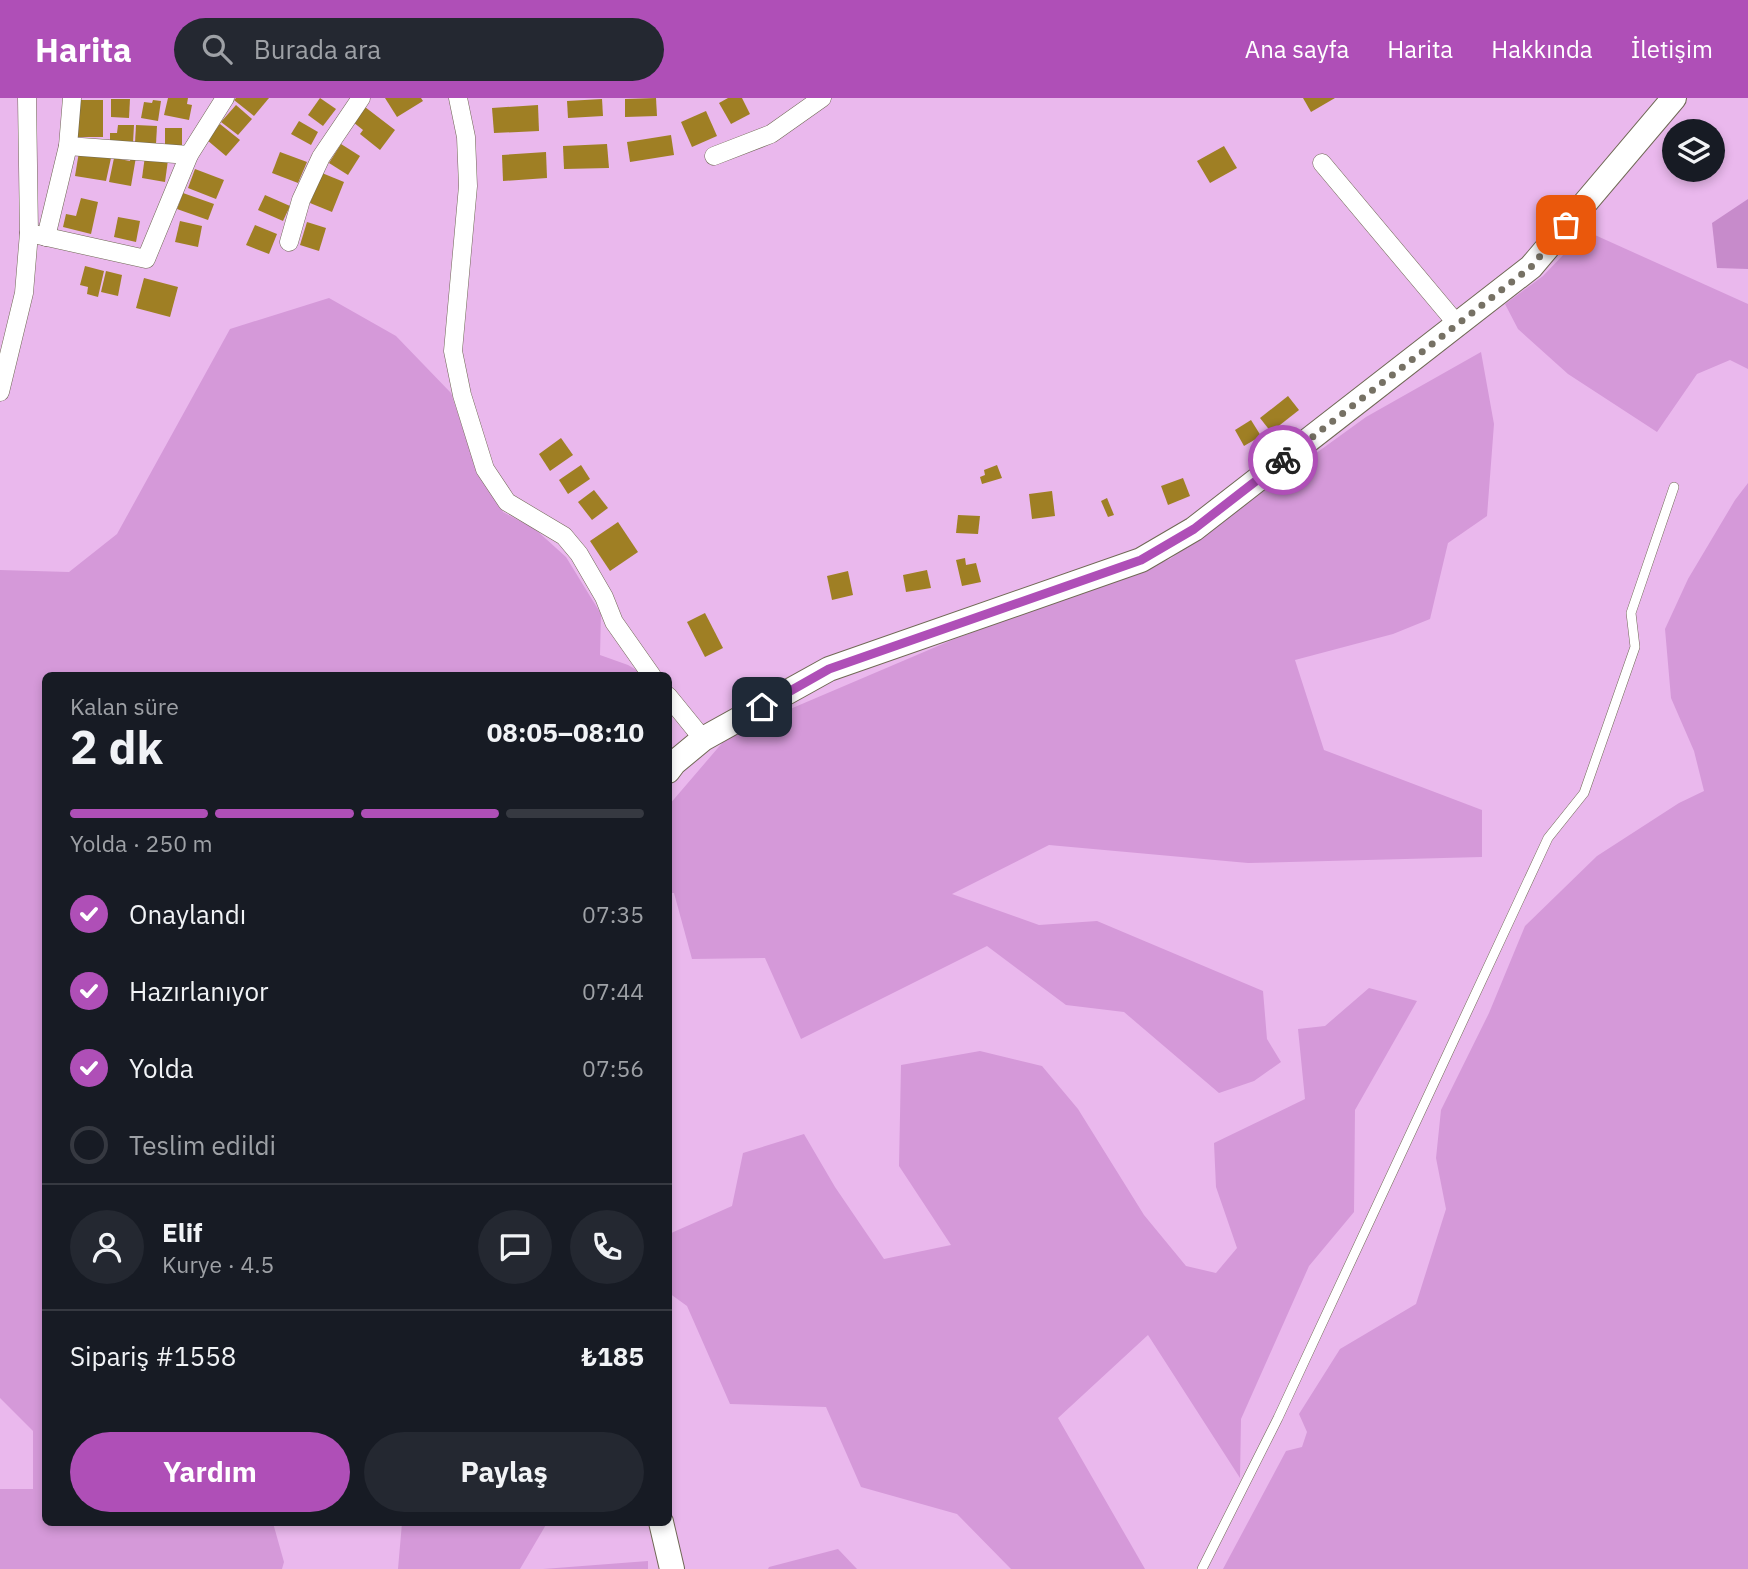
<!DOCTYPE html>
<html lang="tr">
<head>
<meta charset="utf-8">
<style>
	:root { --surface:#171b24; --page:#242831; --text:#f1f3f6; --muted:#9ea1a6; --line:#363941; --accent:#af4fb7 }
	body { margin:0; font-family:"IBM Plex Sans",sans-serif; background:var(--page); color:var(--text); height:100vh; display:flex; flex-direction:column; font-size:26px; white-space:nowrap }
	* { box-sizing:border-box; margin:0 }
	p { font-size:23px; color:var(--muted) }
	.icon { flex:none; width:38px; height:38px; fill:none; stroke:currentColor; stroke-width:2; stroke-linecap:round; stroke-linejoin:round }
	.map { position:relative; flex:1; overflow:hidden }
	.side { position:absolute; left:42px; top:574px; width:630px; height:854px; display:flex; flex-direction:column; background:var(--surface); border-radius:10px; box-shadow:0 4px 10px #0003 }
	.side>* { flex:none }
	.controls { position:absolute; left:1662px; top:21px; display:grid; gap:14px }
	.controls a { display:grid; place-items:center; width:63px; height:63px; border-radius:50%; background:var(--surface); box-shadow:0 4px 10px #0003; font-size:35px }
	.pin { position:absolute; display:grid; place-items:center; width:60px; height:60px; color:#fff; margin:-30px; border-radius:14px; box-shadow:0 4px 10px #0006 }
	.courier { position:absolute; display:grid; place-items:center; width:70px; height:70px; margin:-35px; border:5px solid #af4fb7; border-radius:50%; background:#fff; color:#222; box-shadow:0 2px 9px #0007 }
	.overview em { font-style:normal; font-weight:800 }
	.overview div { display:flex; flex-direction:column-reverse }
	.overview { display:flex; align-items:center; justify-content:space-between; height:119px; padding:0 28px }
	h1 { font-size:46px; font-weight:800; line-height:52px }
	.bar { display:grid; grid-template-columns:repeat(4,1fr); gap:10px 7px; align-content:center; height:84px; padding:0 28px }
	.bar i { height:9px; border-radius:5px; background:var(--line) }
	.bar .active { background:var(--accent) }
	.bar p { grid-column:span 4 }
	.line { display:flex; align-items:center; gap:18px; padding:0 28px; border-top:2px solid var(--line) }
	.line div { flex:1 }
	.round { display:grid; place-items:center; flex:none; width:74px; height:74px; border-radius:37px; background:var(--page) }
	ol { padding:0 28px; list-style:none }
	li { display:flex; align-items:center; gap:21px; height:77px }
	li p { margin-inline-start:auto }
	li .icon { padding:7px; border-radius:50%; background:var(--accent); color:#fff; stroke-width:4 }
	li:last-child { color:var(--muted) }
	li i { width:38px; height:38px; border:4px solid var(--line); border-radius:50% }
	.primary-button { display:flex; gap:14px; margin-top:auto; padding:14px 28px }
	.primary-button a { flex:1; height:80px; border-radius:42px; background:var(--accent); color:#fff; font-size:28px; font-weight:800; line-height:80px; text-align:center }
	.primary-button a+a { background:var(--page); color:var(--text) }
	header { display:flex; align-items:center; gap:42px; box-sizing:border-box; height:98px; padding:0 35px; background:var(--accent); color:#fff }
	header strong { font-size:33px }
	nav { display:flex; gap:38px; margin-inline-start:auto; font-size:24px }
	.search { width:490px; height:63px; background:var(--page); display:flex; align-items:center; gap:18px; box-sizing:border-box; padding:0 24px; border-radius:38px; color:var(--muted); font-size:26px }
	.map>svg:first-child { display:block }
	.green { fill:#eab8ed; fill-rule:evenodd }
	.forest { fill:#d599d9 }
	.water { fill:#c78bcb }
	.building { fill:#9f7f24 }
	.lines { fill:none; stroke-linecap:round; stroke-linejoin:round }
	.lane-casing { stroke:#706855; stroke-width:10 }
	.street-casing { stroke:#706855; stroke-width:19 }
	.secondary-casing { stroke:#706855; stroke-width:26 }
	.lane { stroke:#fff; stroke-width:9 }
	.street { stroke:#fff; stroke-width:18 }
	.secondary { stroke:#fff; stroke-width:24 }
	.done { stroke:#767164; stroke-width:7; stroke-dasharray:0 12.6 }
	.route { stroke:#af4fb7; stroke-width:9 }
</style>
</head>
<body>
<header>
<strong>Harita</strong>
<div class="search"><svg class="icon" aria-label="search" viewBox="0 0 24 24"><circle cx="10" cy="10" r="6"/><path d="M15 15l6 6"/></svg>Burada ara</div>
<nav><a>Ana sayfa</a><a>Harita</a><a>Hakkında</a><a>İletişim</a></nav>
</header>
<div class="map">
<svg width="1748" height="1471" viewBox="0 0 1748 1471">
	<rect width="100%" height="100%" fill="#fbf2dc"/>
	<!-- green -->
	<path class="green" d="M0,0H1748V1471H0ZM1675,33H1713V72H1675ZM46,578H668V1424H46Z"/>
	<!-- forest -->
	<g class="forest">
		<path d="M1586,133L1748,206V271L1730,262L1697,276L1657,334L1568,276L1518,231L1505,206L1543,178Z"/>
		<path d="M329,200L396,238L451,295L473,361L503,414L535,431L566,459L601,516L600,557L628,567L645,577L46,578V1424L273,1425L284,1464L282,1471H0V1391H33V1333L0,1300V472L69,474L117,436L230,231Z"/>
		<path d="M1481,254L1494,326L1487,418L1448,445L1430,521L1393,536L1295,562L1324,652L1482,712V759L1248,765L1049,747L952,796L1039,827L1097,823L1263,893L1267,941L1281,964L1254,983L1219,995L1124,914L1066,907L987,848L801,941L765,860L692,861L674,795H669V707L729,637L952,542L1170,461L1366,319Z"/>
		<path d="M1748,385V1471H1223L1286,1353L1302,1349L1307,1334L1299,1316L1340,1251L1416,1206L1446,1111L1436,1060L1441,1012L1489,915L1525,828L1597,758L1679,705L1704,693L1694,653L1671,600L1665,531L1688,481L1735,402Z"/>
		<path d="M1369,890L1417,903L1355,1012L1354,1114L1309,1168L1241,1321L1240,1380L1148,1237L1058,1320L1145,1471H1011L957,1416L861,1389L826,1309L730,1306L687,1208L669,1195V1136L732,1108L743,1055L804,1036L835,1089L884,1161L951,1147L899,1068L901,967L980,953L1042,968L1078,1011L1144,1117L1186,1168L1216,1175L1237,1150L1216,1089L1214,1045L1305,1001L1298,931L1325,928Z"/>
		<path d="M402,1425V1424L547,1425L520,1471H398Z"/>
		<path d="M838,1451L857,1471H768L769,1469Z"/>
		<path d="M648,1463V1471H543Z"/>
	</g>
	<!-- water -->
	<path class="water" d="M1748,101V171L1717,170L1712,125Z"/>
	<!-- building -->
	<g class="building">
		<path d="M168,0H188L187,6L192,7L189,22L164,17Z"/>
		<path d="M236,0H269L254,18L234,2Z"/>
		<path d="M320,0L336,11L323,28L308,17Z"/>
		<path d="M385,0H421L423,3L397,19Z"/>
		<path d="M656,0L657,18L625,19V1Z"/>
		<path d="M728,0H742L750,16L731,26L719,5Z"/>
		<path d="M1303,0H1335L1311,14Z"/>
		<path d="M111,1H130L129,20L111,19Z"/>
		<path d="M602,1L603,18L568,20L567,3Z"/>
		<rect x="77" y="2" width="26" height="37"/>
		<path d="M153,2L161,3L158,23L141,20L144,4L152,5Z"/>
		<path d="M236,7L252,21L238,37L221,24Z"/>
		<path d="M538,7L539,33L494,35L492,10Z"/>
		<path d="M365,9L395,32L380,52L360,36L363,32L353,24Z"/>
		<path d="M706,13L717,38L692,49L681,24Z"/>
		<path d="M299,23L318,34L311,47L291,36Z"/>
		<path d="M220,26L240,42L226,58L207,42Z"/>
		<path d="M118,27H134L133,45H110V35H117Z"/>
		<path d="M136,27L157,28L156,46L135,45Z"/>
		<rect x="165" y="30" width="17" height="17"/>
		<path d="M671,37L674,57L630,64L627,44Z"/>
		<path d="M341,46L360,58L348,77L329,65Z"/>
		<path d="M607,46L609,70L564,71L563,48Z"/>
		<path d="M1224,48L1237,70L1210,85L1197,63Z"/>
		<path d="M79,54L111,60L106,83L75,78Z"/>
		<path d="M280,54L307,64L298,85L272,75Z"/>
		<path d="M546,54L547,80L503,83L502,57Z"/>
		<path d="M131,58L136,59L131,88L109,84L114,60L130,63Z"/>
		<path d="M145,58L168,62L165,84L142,80Z"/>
		<path d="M195,71L224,82L216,101L188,90Z"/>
		<path d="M322,75L344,84L332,114L310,105Z"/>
		<path d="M183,95L214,106L208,122L177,111Z"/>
		<path d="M265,97L290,108L283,123L258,112Z"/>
		<path d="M81,100L98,104L91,136L63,129L66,116L76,118Z"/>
		<path d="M118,119L140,123L136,144L114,139Z"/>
		<path d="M180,123L202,128L198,149L175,144Z"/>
		<path d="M307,124L326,130L319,153L300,147Z"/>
		<path d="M255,127L277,136L269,156L246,147Z"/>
		<path d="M85,168L104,173L98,199L87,196L88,189L80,187Z"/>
		<path d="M106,173L122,177L118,198L101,194Z"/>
		<path d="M144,180L178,189L170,219L136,210Z"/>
		<path d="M1288,298L1299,312L1271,334L1260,320Z"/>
		<path d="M1251,322L1261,338L1244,348L1235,332Z"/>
		<path d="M561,340L573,357L550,373L539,356Z"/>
		<path d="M581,367L590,381L568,396L559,382Z"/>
		<path d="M997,367L1002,380L982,386L980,379L985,377L984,372Z"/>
		<path d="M1183,380L1190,398L1168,407L1161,388Z"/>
		<path d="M594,392L608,410L592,422L578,404Z"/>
		<path d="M1052,393L1055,418L1032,421L1029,396Z"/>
		<path d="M1107,400L1114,417L1108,419L1101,403Z"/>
		<path d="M958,417L980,418L978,436L956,435Z"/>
		<path d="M618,424L638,454L610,473L590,443Z"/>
		<path d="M965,460L966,467L976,465L981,484L962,488L956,462Z"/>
		<path d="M927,472L931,490L906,494L903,477Z"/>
		<path d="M848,473L853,497L832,502L827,478Z"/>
		<path d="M705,515L723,550L705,559L687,524Z"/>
	</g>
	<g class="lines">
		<!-- lane casing -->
		<g class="lane-casing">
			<path id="lane" d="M1202,1471L1278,1320L1548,740L1584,695L1635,549L1631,515L1674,389"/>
		</g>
		<!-- street casing -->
		<g class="street-casing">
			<g id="street">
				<path d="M458,0L466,39L468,88L453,253L462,297L485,371L507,404L564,438L579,456L604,499L614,524L652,578"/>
				<path d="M68,48L189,57"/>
				<path d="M714,58L771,36L822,0"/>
				<path d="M1322,65L1457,226"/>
				<path d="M29,135L146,161L189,57L225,0"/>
				<path d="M46,139L68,48L72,0"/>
				<path d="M289,144L301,102L321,59L361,0"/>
				<path d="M0,294L24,195L29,135L27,0"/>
				<path d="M668,598L703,641"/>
			</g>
		</g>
		<!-- secondary casing -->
		<g class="secondary-casing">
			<g id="secondary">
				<path d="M668,673L674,665L703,641L829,571L1141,462L1194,431L1531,169L1674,0"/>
				<path d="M661,1424L672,1471"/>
			</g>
		</g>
		<!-- lane -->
		<use href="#lane" class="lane"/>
		<!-- street -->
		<use href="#street" class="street"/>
		<!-- secondary -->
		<use href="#secondary" class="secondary"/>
	</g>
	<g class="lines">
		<!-- done -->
		<path class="done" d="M1283,362L1531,169L1566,127"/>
		<!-- route -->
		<path class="route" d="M762,609L829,571L1141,462L1194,431L1283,362"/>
	</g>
</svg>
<div class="controls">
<a><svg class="icon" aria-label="layers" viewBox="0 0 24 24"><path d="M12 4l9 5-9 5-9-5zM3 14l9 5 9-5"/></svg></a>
</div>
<div class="pin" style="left:1566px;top:127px;background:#ea580c"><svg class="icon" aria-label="bag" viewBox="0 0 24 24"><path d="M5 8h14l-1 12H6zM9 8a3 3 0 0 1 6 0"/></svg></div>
<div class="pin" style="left:762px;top:609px;background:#1f2937"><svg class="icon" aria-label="home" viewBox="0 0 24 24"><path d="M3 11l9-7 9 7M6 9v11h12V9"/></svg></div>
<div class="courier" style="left:1283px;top:362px"><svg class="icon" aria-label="bike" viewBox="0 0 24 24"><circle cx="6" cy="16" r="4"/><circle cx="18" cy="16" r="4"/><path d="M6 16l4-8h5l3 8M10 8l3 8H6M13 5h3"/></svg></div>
<section class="side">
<div class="overview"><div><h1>2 dk</h1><p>Kalan süre</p></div><em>08:05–08:10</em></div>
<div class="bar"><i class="active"></i><i class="active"></i><i class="active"></i><i></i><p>Yolda · 250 m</p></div>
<ol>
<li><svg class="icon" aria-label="check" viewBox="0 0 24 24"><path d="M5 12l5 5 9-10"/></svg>Onaylandı<p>07:35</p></li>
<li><svg class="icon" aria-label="check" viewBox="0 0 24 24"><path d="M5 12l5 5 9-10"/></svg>Hazırlanıyor<p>07:44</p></li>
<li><svg class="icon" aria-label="check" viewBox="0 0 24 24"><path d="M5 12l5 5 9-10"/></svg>Yolda<p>07:56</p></li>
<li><i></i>Teslim edildi</li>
</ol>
<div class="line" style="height:126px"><a class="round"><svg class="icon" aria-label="person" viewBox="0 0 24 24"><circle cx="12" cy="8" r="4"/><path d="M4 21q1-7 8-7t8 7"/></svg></a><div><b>Elif</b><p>Kurye · 4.5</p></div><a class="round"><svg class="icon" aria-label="chat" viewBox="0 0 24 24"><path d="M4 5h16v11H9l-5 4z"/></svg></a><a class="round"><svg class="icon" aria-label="phone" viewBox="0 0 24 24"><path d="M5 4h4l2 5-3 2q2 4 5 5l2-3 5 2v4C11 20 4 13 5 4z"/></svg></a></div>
<div class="line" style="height:91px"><div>Sipariş #1558</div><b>₺185</b></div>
<div class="primary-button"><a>Yardım</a><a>Paylaş</a></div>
</section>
</div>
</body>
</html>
